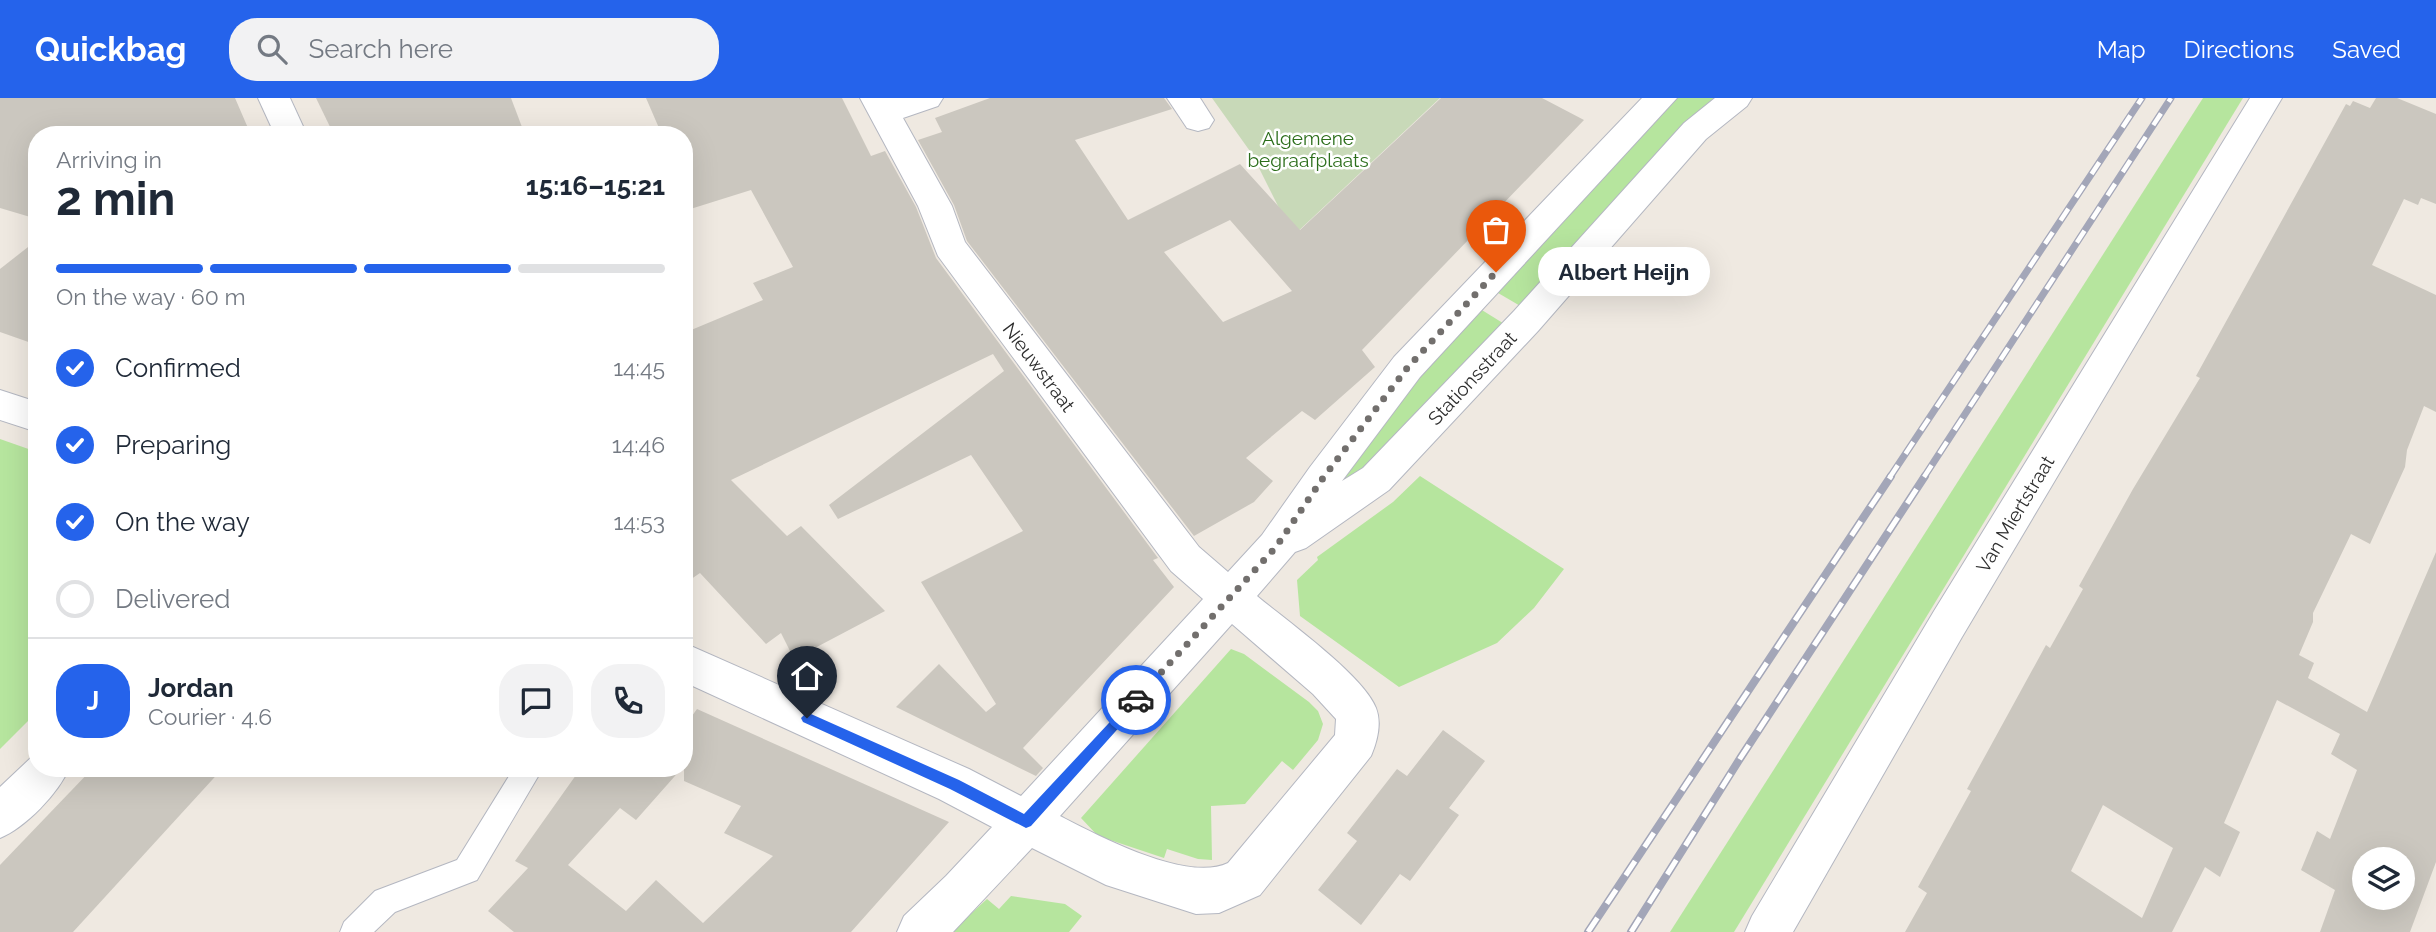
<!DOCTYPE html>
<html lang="en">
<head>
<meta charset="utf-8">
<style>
	:root { --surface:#fff; --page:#f2f2f3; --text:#1f2937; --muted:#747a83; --line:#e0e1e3; --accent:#2563eb }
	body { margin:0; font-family:Raleway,sans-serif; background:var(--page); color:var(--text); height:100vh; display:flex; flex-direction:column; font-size:26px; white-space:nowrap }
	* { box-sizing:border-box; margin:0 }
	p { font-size:23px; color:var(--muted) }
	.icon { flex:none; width:38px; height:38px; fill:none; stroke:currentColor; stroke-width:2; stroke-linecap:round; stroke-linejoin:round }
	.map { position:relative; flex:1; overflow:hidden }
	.details { position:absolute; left:28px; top:28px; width:665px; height:651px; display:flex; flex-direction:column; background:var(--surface); border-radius:28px; box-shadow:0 7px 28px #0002 }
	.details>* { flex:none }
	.controls { position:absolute; left:2352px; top:749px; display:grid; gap:14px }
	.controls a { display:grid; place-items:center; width:63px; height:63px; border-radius:50%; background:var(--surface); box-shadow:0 7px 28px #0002; font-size:35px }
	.pin { position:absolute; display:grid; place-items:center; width:60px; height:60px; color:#fff; margin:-72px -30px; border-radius:50% 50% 50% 0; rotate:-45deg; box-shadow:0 0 7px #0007 }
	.pin .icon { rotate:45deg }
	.courier { position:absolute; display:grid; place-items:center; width:70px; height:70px; margin:-35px; border:5px solid #2563eb; border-radius:50%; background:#fff; color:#222; box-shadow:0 2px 9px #0007 }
	.bubble { position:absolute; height:49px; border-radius:24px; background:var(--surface); box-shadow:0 7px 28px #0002; font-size:23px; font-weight:700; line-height:49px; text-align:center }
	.summary em { font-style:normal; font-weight:700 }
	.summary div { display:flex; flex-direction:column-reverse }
	.summary { display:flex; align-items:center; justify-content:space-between; height:119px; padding:0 28px }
	h1 { font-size:46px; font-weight:700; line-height:52px }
	.bar { display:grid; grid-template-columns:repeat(4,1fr); gap:10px 7px; align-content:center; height:84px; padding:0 28px }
	.bar i { height:9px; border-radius:5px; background:var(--line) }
	.bar .on { background:var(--accent) }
	.bar p { grid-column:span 4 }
	.line { display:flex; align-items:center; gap:18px; padding:0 28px; border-top:2px solid var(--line) }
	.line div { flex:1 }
	.round { display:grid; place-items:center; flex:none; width:74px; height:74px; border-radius:28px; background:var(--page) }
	ol { padding:0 28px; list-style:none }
	li { display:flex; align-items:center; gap:21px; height:77px }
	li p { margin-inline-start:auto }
	li .icon { padding:7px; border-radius:50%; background:var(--accent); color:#fff; stroke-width:4 }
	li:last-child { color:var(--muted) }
	li i { width:38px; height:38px; border:4px solid var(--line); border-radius:50% }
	header { display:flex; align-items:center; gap:42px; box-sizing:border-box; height:98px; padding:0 35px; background:var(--accent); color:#fff }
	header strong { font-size:33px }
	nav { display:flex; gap:38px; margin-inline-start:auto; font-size:24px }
	.search { width:490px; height:63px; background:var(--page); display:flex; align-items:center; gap:18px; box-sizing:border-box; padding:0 24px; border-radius:28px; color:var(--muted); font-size:26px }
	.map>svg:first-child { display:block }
	.green { fill:#b6e59e }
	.cemetery { fill:#c8d9b8 }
	.building { fill:#cbc7bf; fill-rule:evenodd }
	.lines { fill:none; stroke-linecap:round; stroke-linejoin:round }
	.lane-casing { stroke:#b4b7c1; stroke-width:2 }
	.street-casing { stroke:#b4b7c1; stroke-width:2 }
	.lane { fill:#fff; fill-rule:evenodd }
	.street { fill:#fff; fill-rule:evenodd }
	.rail-far1-casing { stroke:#a3a6b8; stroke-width:7 }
	.rail-casing { stroke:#a3a6b8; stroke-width:8 }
	.rail-far1 { stroke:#fff; stroke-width:4.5; stroke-dasharray:14; stroke-linecap:butt }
	.rail { stroke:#fff; stroke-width:5; stroke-dasharray:17; stroke-linecap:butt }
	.route { fill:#2563eb }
	.done { stroke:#726f6d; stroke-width:7; stroke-dasharray:0 12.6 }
	.labels { text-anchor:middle; stroke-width:5; stroke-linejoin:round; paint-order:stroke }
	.park-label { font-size:19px; fill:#2c6e1b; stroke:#fff }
	.street-label { font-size:19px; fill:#2e2e2e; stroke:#fff }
</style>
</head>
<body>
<header>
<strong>Quickbag</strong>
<div class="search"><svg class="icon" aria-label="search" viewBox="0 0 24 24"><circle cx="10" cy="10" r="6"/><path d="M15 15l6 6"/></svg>Search here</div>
<nav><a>Map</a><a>Directions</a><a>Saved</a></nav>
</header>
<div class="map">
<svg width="2436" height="834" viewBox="0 0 2436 834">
	<rect width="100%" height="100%" fill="#efe9e1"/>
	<!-- green -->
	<g class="green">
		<path d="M1673,0H1725L1522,209L1493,192Z"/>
		<path d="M2203,0H2243L1734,834H1670Z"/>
		<path d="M1477,209L1506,227L1382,363L1334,395L1369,334Z"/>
		<path d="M0,341L37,354V614L0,651Z"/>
		<path d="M1420,378L1564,471L1534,510L1497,545L1399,589L1300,518L1297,482L1318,462L1317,459L1393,404Z"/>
		<path d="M1231,551L1244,556L1309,604L1318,613L1323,626L1318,642L1293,672L1282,663L1245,706L1211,708L1212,762L1198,761L1167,751L1164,760L1098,738L1081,720Z"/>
		<path d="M1011,798L1065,806L1082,818L1069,834H951L987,801L999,811Z"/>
	</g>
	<!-- cemetery -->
	<path class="cemetery" d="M1212,0H1440L1293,138L1252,56Z"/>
	<!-- building -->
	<g class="building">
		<path d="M0,0H235L251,37H37V121L0,110Z"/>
		<path d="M316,0H511L525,37H334Z"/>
		<path d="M646,0H842L871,58L885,53L916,109L936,160L1158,460L1153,462L1174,489L1023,650L1043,670L1036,678L896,609L939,566L986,614L996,606L921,484L1023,433L971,357L838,421L829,407L1004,273L993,256L731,382L787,438L801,428L885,513L794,561L781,535L766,546L700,475L684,486V235L763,202L753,185L793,169L751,92L684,113V37H662Z"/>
		<path d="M990,0H1164L1172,11L1075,42L1128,122L1240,66L1300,132L1441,0H1542L1584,22L1362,252L1375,269L1315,322L1302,313L1246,360L1273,383L1254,404L1194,438L967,143L954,107L918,42L942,34L935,20ZM1230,122L1292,193L1223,224L1164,154Z"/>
		<path d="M2376,0H2397L2436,16V106L2421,100L2418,107L2404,101L2372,167L2436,197V314L2424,308L2407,352L2405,369L2370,446L2351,436L2313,515V524L2299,557L2314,565L2308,580L2367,614L2436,454V764L2410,834H2320L2335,792L2301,772L2317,733L2330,741L2357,672L2331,656L2340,636L2277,602L2224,725L2240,734L2220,779L2205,769L2172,834H1905L1927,795L1918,789L1971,693L1967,691L2046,547L2050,550L2083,491L2079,488L2133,391L2200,280L2196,278L2346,6L2350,8L2353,3L2370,10ZM2103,707L2173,750L2142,820L2071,773ZM2364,761H2403V800H2364Z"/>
		<path d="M37,142V247L0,234V171Z"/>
		<path d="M697,611L949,724L851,834H514L488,813L528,770L515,763L581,670H682L636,722L620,710L568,767L626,813L656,782L703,825L773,758L724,735L741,708L684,683V629Z"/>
		<path d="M1443,632L1485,663L1449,710L1459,717L1410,783L1400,776L1361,827L1318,792L1357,743L1347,735L1397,671L1407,678Z"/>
		<path d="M93,670H223L73,834H0V767Z"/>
	</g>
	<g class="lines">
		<!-- lane casing -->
		<g class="lane-casing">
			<path id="lane" d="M514,670H543L477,782L395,814L374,834H340L344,824L375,793L457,762Z"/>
		</g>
		<!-- street casing -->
		<g class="street-casing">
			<g id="street">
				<path d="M258,0H290L307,37H275Z"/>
				<path d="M860,0H943L938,8L903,20L952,108L965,144L1199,449L1228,474L1262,437L1310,369L1394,259L1642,0H1677L1420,279L1342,383L1363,370L1514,213L1684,25L1715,0H1752L1747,8L1706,41L1538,233L1389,392L1306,450L1295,454L1257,498C1287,523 1363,577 1376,610C1382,625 1377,644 1371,658L1260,797L1219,815L1196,816L1106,787L1032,750L953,834H897L904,818L946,778L992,729L939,701L684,584V545L969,671L1021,698L1203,501L1171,473L938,158L918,108ZM1232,526L1313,596L1336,621L1335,637L1228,765C1187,785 1099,738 1060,718Z"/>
				<path d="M1167,0H1200L1214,22L1209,30L1198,33L1187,30Z"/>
				<path d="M2250,0H2282L1962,539L1793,834H1745L1752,818L1934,513Z"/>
				<path d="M0,292L37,304V334L0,322Z"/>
				<path d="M37,654V670H69C59,695 25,730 0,740V689Z"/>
			</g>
		</g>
		<!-- lane -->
		<use href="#lane" class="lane"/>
		<!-- street -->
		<use href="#street" class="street"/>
		<!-- rail-far1 casing -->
		<g class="rail-far1-casing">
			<g id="rail-far1">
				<path d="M1890,379L2142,0"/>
				<path d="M1924,379L2171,0"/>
			</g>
		</g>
		<!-- rail casing -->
		<g class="rail-casing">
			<g id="rail">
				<path d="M1588,834L1891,378"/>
				<path d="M1631,834L1741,659L1925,378"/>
			</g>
		</g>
		<!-- rail-far1 -->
		<use href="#rail-far1" class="rail-far1"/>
		<!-- rail -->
		<use href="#rail" class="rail"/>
	</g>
	<!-- route -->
	<path class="route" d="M1136,596L1140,598V606L1031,728L1026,730L950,691L803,624L801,620L807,614L811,616L959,682L1024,716Z"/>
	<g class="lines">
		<!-- done -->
		<path class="done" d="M1136,602L1276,449L1323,380L1408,269L1496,174"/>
	</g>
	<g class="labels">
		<!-- park labels -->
		<g class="park-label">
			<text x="1308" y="47">Algemene<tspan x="1308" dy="22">begraafplaats</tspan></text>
		</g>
		<!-- street labels -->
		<g class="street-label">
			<text transform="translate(1039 269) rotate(53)" y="7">Nieuwstraat</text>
			<text transform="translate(1472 280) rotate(-47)" y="7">Stationsstraat</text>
			<text transform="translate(2015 416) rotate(-59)" y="7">Van Miertstraat</text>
		</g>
	</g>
</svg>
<div class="controls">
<a><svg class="icon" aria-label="layers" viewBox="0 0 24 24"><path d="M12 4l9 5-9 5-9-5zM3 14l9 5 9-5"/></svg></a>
</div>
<div class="pin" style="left:1496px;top:174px;background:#ea580c"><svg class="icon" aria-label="bag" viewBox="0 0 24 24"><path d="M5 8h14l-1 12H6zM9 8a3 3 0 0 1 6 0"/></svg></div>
<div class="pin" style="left:807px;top:620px;background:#1f2937"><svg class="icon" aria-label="home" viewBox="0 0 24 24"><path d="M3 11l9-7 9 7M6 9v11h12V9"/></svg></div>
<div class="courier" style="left:1136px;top:602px"><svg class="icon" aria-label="car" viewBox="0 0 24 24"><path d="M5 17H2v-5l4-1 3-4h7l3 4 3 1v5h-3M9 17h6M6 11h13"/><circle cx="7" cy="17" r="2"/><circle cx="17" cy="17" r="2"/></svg></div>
<div class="bubble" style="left:1538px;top:149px;width:172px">Albert Heijn</div>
<section class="details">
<div class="summary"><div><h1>2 min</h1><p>Arriving in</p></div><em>15:16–15:21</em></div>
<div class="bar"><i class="on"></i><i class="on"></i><i class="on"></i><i></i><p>On the way · 60 m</p></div>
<ol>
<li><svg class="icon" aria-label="check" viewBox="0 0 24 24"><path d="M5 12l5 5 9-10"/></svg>Confirmed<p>14:45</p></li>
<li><svg class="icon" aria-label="check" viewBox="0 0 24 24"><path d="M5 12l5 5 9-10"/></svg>Preparing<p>14:46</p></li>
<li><svg class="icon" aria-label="check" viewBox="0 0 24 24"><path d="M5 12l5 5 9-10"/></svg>On the way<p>14:53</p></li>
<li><i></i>Delivered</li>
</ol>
<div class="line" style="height:126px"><b class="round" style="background:var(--accent);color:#fff">J</b><div><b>Jordan</b><p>Courier · 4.6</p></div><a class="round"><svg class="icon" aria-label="chat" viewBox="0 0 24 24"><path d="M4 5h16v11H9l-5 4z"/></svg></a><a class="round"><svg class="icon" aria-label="phone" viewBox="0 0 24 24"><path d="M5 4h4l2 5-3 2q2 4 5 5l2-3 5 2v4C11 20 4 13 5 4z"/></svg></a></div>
</section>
</div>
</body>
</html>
